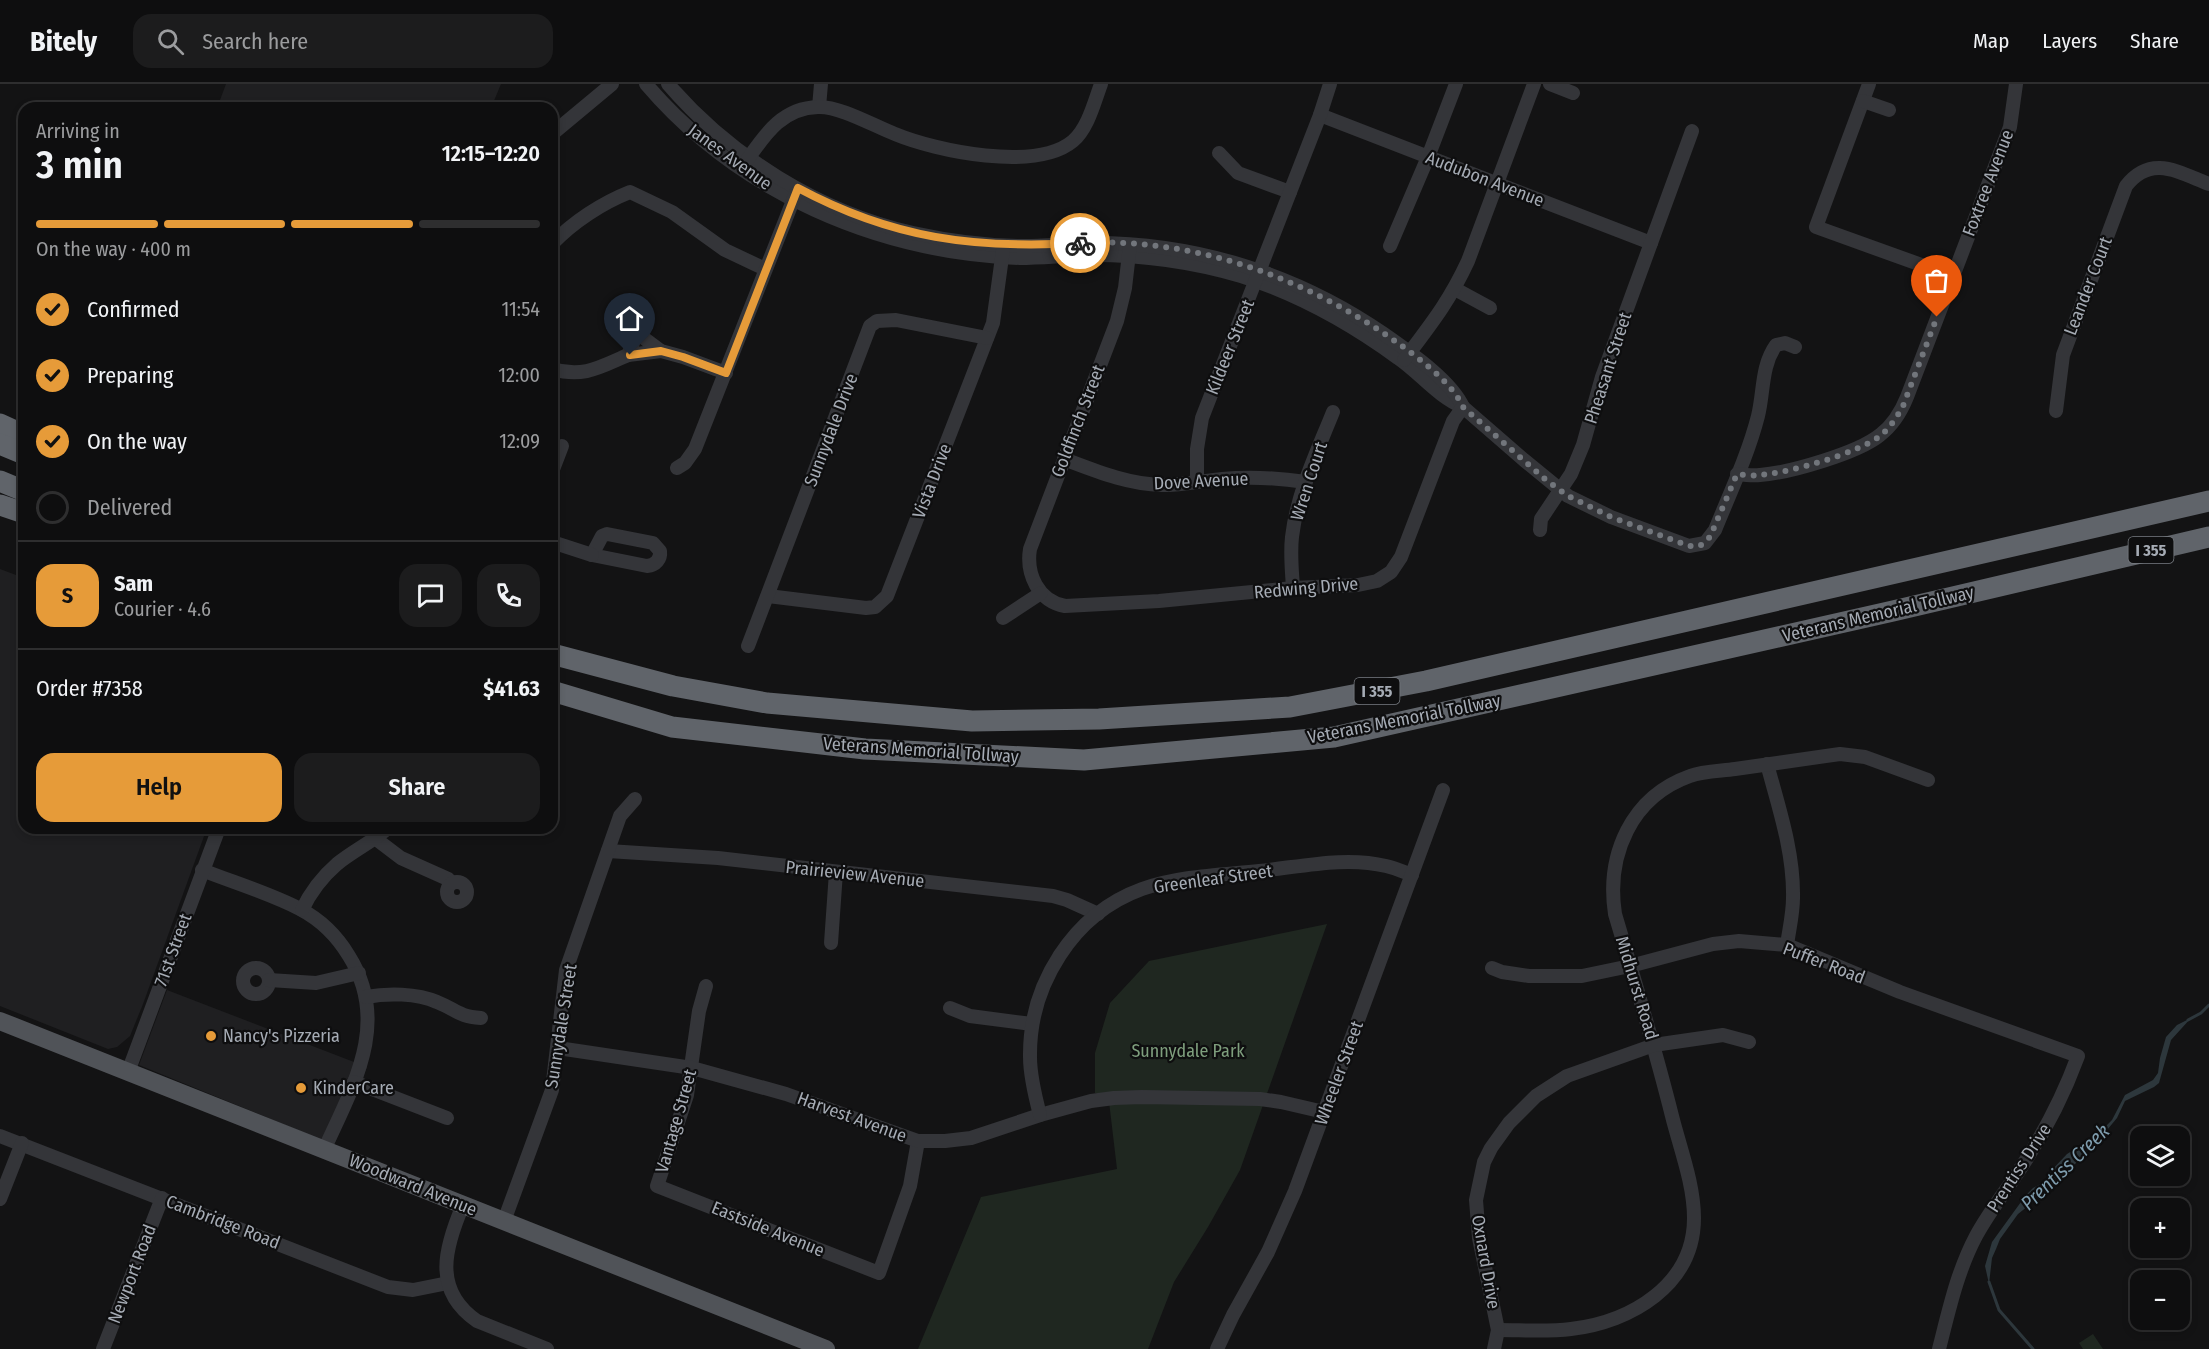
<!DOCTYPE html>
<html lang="en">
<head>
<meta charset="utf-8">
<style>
	:root { --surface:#0e0e0f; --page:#1c1c1d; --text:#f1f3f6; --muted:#9b9c9e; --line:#2e2e2f; --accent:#e69b39 }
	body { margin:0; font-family:"Fira Sans Condensed",sans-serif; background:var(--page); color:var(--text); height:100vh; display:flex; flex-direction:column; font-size:22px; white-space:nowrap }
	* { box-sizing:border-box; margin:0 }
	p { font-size:20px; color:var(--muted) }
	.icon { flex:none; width:33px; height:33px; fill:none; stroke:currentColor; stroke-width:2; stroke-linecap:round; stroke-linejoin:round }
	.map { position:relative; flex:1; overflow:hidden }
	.details { position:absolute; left:18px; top:18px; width:540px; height:732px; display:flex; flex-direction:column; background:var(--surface); border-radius:18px; box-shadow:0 3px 9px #0003,0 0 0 2px var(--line) }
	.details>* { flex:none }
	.fabs { position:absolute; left:2130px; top:1042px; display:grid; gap:12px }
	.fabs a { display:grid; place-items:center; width:60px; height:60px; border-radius:12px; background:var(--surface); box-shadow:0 3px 9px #0003,0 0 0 2px var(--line); font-size:30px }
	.pin { position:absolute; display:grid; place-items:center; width:51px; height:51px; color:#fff; margin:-62px -26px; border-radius:50% 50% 50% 0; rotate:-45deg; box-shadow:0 0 6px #0007 }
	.pin .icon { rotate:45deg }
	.courier { position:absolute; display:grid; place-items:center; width:60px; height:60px; margin:-30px; border:4px solid #e69b39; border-radius:50%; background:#fff; color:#222; box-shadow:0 2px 8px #0007 }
	.head em { font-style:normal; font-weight:600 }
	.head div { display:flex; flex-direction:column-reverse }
	.head { display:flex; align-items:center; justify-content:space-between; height:102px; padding:0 18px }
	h1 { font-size:39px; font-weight:600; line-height:45px }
	.bar { display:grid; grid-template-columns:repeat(4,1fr); gap:9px 6px; align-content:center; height:72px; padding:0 18px }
	.bar i { height:8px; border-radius:4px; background:var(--line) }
	.bar .active { background:var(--accent) }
	.bar p { grid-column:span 4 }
	.line { display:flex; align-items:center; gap:15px; padding:0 18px; border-top:2px solid var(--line) }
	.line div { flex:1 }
	.round { display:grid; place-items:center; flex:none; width:63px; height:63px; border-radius:18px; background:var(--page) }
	ol { padding:0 18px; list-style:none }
	li { display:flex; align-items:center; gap:18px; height:66px }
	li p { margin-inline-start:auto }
	li .icon { padding:6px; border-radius:50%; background:var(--accent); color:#111; stroke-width:4 }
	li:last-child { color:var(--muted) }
	li i { width:33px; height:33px; border:3px solid var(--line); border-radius:50% }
	.primary-button { display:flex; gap:12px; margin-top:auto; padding:12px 18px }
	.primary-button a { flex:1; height:69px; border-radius:18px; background:var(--accent); color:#111; font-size:24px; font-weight:600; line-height:69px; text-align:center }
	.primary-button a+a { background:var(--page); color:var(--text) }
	header { display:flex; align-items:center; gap:36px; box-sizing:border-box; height:84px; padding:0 30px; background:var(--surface); border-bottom:2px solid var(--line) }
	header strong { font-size:28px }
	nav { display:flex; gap:33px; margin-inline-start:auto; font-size:21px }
	.search { width:420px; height:54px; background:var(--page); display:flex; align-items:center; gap:15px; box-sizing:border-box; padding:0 21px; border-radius:18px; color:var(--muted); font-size:22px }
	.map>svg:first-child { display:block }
	.built { fill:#1f1f21 }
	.green { fill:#1f2720 }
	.water { fill:#2d373c }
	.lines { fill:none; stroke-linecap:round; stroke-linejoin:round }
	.stream { stroke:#2d373c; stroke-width:3 }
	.minor { stroke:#343539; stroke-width:14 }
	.major { stroke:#505358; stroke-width:18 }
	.highway { stroke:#60646a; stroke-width:21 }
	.done { stroke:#72767c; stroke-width:6; stroke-dasharray:0 10.8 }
	.route { stroke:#e69b39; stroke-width:8 }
	.poi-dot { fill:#e69b39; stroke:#0e0e0f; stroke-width:2 }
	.labels { text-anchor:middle; stroke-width:4.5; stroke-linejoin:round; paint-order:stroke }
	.shield { fill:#0e0e0f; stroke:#787c82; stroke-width:1.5 }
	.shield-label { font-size:16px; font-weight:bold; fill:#a5abb4 }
	.street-label { font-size:18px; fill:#a5abb4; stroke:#0e0e0f }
	.poi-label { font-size:18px; fill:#a5abb4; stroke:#0e0e0f; text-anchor:start }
	.park-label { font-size:18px; fill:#7e9e7d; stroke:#0e0e0f }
	.water-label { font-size:20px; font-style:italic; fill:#7e9cad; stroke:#0e0e0f }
</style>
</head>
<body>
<header>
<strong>Bitely</strong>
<div class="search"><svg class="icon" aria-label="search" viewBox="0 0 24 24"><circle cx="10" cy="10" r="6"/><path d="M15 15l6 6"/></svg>Search here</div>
<nav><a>Map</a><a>Layers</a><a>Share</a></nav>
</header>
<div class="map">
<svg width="2209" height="1265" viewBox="0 0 2209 1265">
	<rect width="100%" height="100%" fill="#131314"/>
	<!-- built -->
	<g class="built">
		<path d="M226,0H501L491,24H217Z"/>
		<path d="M0,485L24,494V744H207L143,920L130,952L117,963L108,965L0,922Z"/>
		<path d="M167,906L367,983L334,1061L139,981Z"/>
	</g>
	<!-- green -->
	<g class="green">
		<path d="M1327,840L1240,1086L1208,1143L1174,1198L1148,1265H918L981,1113L1117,1085L1108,1009H1095V969L1110,919L1149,877Z"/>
		<path d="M2093,1250L2103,1265H2083L2079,1259Z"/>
	</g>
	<!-- water -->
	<path class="water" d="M2191,934L2171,956L2159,999L2154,1003L2125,1017L2117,1034L2097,1058L2053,1102L2018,1130L2000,1155L1996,1165L1992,1174L1989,1200L1985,1182L1992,1158L2026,1111L2033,1104L2048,1096L2049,1089L2067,1070L2097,1051L2112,1036L2125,1011L2153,996L2158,989L2160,974L2166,953L2177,941Z"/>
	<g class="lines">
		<!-- stream -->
		<g class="stream">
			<path d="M2188,936L2201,929L2209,921"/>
			<path d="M1989,1198L1999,1226L2033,1265"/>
		</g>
		<!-- minor -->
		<g class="minor">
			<path d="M646,0C739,109 878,169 1020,174C1044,174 1068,171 1093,171C1143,171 1193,178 1241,192C1298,210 1350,239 1398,274C1420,289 1438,313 1463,323L1524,376L1568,412L1611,433L1689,462L1705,459L1715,446C1730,409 1748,371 1758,332C1764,308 1761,282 1776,261L1785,259L1795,263"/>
			<path d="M668,0C730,72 819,128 913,149C950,157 987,162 1025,162C1047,162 1068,159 1089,159C1195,158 1297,190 1384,250C1408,267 1451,296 1463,323"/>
			<path d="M1550,0L1573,9"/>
			<path d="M1869,0L1816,143L1952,192"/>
			<path d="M1863,17L1889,26"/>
			<path d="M819,23L821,0"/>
			<path d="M1320,31L1651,159"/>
			<path d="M552,50L612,0"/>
			<path d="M1219,69L1238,89L1290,108"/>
			<path d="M745,79C764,52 781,24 818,23C840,22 874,42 895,50C936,67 1036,88 1073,57C1088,44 1094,19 1101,0"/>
			<path d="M552,160C573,138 602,119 630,108L672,128L725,166L765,185"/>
			<path d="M1130,161L1125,204L1117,237L1030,465C1026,490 1038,517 1065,522L1159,517L1293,504L1358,501L1377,497L1391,488L1401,473L1453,337L1463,323"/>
			<path d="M1390,162L1428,73L1456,0"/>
			<path d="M1455,205L1490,224"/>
			<path d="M628,271L661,267"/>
			<path d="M1404,276C1431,240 1449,218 1468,177L1534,0"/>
			<path d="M552,285C584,294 600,283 628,271L637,249L661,267L683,273L726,289"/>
			<path d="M2056,327L2063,271L2126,102C2151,70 2178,88 2209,100"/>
			<path d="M1064,375C1096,387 1127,400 1162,401C1182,401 1202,397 1222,395C1251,392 1278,394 1306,398"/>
			<path d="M677,384L685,379L695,365L796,109"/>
			<path d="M552,388L562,362"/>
			<path d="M1737,390C1745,391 1753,392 1760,391C1789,389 1858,369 1880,351C1893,341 1901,328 1907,313L2010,43L2016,0"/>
			<path d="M1197,398V365L1202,334L1320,31L1330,0"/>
			<path d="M1540,446L1541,435L1571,390L1583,361L1602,293L1692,47"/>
			<path d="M607,450L653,459L660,467C661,475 656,481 647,482L592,471L602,452Z"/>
			<path d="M552,458L592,471"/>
			<path d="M1293,504C1292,487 1290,470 1292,453C1297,409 1317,368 1333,328"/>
			<path d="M768,512L866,524L875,523L887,512L993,239L1003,166"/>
			<path d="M1003,534L1041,509"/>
			<path d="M748,562L870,242L877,237L896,236L987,254"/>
			<path d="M1767,680C1779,724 1794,769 1793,814C1793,830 1789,846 1787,861"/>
			<path d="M376,755L401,774L448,795L452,799"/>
			<path d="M608,767L718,774L1053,812L1067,816L1098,830"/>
			<path d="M202,786C235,799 269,809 300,825C321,836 337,852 349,872C391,939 353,1002 324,1066"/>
			<circle cx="457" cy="808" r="10"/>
			<path d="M302,826C310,809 322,793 337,780C353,767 372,758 388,744"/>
			<path d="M831,859L836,788"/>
			<circle cx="256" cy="897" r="13"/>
			<path d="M1492,884L1502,888L1529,892H1582L1630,882L1713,860L1739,857L1787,861L1900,908L2078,972C2064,1010 2047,1044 2024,1079C2009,1103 1990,1126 1976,1152C1957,1188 1949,1226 1939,1265"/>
			<path d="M269,896L316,899L359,889"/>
			<path d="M706,902L699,927L687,1011L657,1102L879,1189L910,1102L918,1057"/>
			<path d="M366,913C387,909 417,909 437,918C457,926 457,932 481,934"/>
			<path d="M950,924L970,932L1032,940"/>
			<path d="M558,964L692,984L786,1010L918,1057H945L971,1054L1040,1031L1091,1017L1114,1014L1142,1013L1260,1015L1281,1018L1324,1028"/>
			<path d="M128,988L219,744"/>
			<path d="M354,998L447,1034"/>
			<path d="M1040,1031C1035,1012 1030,992 1030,973C1029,901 1073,830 1142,805C1179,792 1220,791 1259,787C1300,783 1345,772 1386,782C1395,784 1404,788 1412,791"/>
			<path d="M0,1052L388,1203L413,1206L448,1199"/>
			<path d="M0,1115L22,1059"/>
			<path d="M463,1121C445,1163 432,1206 477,1237L547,1265"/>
			<path d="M504,1137L552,1006L566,886L620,732L635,715"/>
			<path d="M1498,1246C1522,1246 1547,1248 1571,1245C1631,1238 1694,1201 1694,1134C1694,1100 1680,1064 1672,1032C1655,964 1635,897 1615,830C1606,771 1631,713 1690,692C1703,687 1721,687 1735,685C1770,680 1805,675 1840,670L1865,673L1928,696"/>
			<path d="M103,1265L162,1114"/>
			<path d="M1217,1265L1233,1231L1268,1168L1295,1107L1443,706"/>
			<path d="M1494,1265L1498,1246L1479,1154L1476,1116L1484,1078L1491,1064L1509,1039L1536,1012L1567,992L1654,961L1723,951L1749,958"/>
		</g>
		<!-- major -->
		<path class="major" d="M0,937L826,1265"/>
		<!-- highway -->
		<g class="highway">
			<path d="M0,340L24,351"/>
			<path d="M0,360L24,370"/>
			<path d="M0,397L24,407"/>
			<path d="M0,421L24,429"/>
			<path d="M552,570L673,602L767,619L972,637L1099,635L1290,623L1426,597L2209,417"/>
			<path d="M552,607L672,643L865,665L1084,676L1334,653L1893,527L2209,453"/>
		</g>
	</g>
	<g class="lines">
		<!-- done -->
		<path class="done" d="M1080,159C1196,153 1309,195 1402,262C1422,277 1453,300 1463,323L1546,396L1568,412L1611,433L1689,462H1700L1710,453L1737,390C1745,391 1753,392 1760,391C1789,389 1858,369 1880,352C1890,344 1897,333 1903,322L1937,233"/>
		<!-- route -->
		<path class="route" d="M630,271L661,267L683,273L726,289L798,104C893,155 975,165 1080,159"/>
	</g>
	<!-- markers -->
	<g class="poi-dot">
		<circle cx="211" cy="952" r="6"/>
		<circle cx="301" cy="1004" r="6"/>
	</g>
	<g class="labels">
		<!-- shield labels -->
		<g class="shield">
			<rect x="2128.5" y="453" width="45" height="26" rx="4.5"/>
			<rect x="1354.5" y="594" width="45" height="26" rx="4.5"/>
		</g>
		<g class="shield-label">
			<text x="2151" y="472">I 355</text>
			<text x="1377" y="613">I 355</text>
		</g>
		<!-- street labels -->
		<g class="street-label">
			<text transform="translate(730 73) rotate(36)" y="6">Janes Avenue</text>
			<text transform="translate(1485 95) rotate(21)" y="6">Audubon Avenue</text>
			<text transform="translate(1988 99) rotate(-69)" y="6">Foxtree Avenue</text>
			<text transform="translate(2088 202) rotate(-69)" y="6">Leander Court</text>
			<text transform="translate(1230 263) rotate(-68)" y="6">Kildeer Street</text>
			<text transform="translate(1608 284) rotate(-72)" y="6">Pheasant Street</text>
			<text transform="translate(1078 337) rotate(-69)" y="6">Goldfinch Street</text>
			<text transform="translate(831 346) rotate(-69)" y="6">Sunnydale Drive</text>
			<text transform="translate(932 397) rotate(-69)" y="6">Vista Drive</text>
			<text transform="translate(1201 397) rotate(-3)" y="6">Dove Avenue</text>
			<text transform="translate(1309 397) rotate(-72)" y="6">Wren Court</text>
			<text transform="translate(1306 504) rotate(-5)" y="6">Redwing Drive</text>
			<text transform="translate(1878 530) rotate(-13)" y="6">Veterans Memorial Tollway</text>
			<text transform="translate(1404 635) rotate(-11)" y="6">Veterans Memorial Tollway</text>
			<text transform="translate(921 666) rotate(4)" y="6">Veterans Memorial Tollway</text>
			<text transform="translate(855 790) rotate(6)" y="6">Prairieview Avenue</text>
			<text transform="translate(1213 795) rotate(-8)" y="6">Greenleaf Street</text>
			<text transform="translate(173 866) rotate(-70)" y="6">71st Street</text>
			<text transform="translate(1824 879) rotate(21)" y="6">Puffer Road</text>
			<text transform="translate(1637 904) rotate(73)" y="6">Midhurst Road</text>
			<text transform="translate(561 942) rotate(-81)" y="6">Sunnydale Street</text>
			<text transform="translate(1339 989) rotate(-70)" y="6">Wheeler Street</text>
			<text transform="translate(852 1033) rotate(20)" y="6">Harvest Avenue</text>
			<text transform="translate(676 1037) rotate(-74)" y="6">Vantage Street</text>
			<text transform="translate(2019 1084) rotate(-57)" y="6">Prentiss Drive</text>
			<text transform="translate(413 1101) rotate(22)" y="6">Woodward Avenue</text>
			<text transform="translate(223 1138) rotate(21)" y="6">Cambridge Road</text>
			<text transform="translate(768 1145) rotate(22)" y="6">Eastside Avenue</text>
			<text transform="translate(1486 1178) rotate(80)" y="6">Oxnard Drive</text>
			<text transform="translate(132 1190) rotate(-69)" y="6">Newport Road</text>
		</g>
		<!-- poi labels -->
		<g class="poi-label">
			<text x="223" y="958">Nancy's Pizzeria</text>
			<text x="313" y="1010">KinderCare</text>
		</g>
		<!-- park labels -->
		<g class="park-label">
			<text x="1188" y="973">Sunnydale Park</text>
		</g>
		<!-- water labels -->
		<g class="water-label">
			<text transform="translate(2065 1083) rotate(-44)" y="7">Prentiss Creek</text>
		</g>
	</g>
</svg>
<div class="fabs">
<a><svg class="icon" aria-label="layers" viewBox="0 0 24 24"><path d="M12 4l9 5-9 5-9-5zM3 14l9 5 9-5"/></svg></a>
<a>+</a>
<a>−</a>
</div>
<div class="pin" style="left:1937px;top:233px;background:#ea580c"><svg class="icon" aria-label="bag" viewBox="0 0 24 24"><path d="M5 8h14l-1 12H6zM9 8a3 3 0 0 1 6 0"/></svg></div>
<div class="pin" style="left:630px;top:271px;background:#1f2937"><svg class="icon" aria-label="home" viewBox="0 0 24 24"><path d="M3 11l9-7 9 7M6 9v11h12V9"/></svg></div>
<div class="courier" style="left:1080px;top:159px"><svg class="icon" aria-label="bike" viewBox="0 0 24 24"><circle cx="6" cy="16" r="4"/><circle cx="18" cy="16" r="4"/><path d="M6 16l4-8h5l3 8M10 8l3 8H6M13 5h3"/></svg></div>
<section class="details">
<div class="head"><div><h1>3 min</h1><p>Arriving in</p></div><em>12:15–12:20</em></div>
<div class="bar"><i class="active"></i><i class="active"></i><i class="active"></i><i></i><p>On the way · 400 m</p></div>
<ol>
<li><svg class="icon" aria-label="check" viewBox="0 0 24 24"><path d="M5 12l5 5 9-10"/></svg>Confirmed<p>11:54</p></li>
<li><svg class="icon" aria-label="check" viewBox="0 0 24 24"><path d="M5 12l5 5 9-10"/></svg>Preparing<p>12:00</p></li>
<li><svg class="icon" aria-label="check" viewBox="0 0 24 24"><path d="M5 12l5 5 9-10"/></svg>On the way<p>12:09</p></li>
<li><i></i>Delivered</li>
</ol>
<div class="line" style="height:108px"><b class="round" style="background:var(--accent);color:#111">S</b><div><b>Sam</b><p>Courier · 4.6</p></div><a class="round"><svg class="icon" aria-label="chat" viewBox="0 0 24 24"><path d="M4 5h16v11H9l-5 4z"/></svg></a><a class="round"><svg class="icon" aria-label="phone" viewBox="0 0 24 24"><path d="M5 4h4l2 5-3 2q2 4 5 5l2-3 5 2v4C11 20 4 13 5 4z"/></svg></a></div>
<div class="line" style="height:78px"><div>Order #7358</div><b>$41.63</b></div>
<div class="primary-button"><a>Help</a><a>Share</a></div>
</section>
</div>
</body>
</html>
